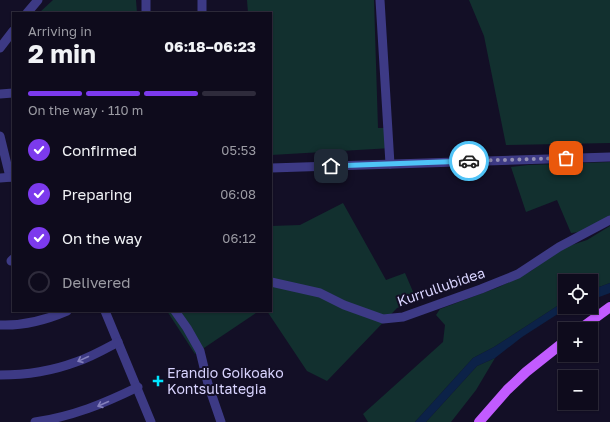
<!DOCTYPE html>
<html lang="en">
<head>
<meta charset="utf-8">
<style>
	:root { --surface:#0e0b1c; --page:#171425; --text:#f1f3f6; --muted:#9b9ba3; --line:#2e2b3b; --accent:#7c3aed }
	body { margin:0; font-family:"Golos Text",sans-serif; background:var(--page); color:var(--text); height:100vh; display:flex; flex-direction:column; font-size:15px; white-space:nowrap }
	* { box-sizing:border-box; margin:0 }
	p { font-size:13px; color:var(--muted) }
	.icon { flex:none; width:22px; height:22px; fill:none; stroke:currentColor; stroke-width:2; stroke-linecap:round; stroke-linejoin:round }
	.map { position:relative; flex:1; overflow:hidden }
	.sheet { position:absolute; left:12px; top:12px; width:260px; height:300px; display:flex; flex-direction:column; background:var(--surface); border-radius:0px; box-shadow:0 1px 3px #0004,0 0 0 1px var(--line) }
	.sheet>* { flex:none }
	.buttons { position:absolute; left:558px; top:274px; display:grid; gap:8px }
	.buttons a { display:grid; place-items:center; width:40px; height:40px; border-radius:0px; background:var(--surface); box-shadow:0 1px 3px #0004,0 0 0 1px var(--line); font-size:20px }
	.pin { position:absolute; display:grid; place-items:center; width:34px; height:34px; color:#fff; margin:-17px; border-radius:8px; box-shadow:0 2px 6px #0006 }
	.courier { position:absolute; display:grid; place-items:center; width:40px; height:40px; margin:-20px; border:3px solid #4fc3f7; border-radius:50%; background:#fff; color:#222; box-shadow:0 1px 5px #0007 }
	.headline em { font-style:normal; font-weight:700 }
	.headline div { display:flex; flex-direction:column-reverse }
	.headline { display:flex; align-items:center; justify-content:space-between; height:68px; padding:0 16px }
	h1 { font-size:26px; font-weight:700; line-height:30px }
	.bar { display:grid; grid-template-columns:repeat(4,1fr); gap:6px 4px; align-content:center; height:48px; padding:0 16px }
	.bar i { height:5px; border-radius:3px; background:var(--line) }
	.bar .active { background:var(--accent) }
	.bar p { grid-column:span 4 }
	ol { padding:0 16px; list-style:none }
	li { display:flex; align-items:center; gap:12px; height:44px }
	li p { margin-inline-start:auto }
	li .icon { padding:4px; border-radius:50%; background:var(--accent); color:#fff; stroke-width:4 }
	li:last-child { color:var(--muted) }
	li i { width:22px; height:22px; border:2px solid var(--line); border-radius:50% }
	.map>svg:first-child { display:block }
	.green { fill:#12302f }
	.water { fill:#0c2248 }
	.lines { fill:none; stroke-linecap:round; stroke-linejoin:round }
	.minor { stroke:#3d3a85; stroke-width:9 }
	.primary { stroke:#c25bff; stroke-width:10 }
	.oneway { stroke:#837fbc }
	.done { stroke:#948fb3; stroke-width:4; stroke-dasharray:0 7.2 }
	.route { stroke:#4fc3f7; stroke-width:5 }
	.poi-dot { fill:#00e5ff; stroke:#130f26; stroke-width:1.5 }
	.labels { text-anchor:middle; stroke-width:4; stroke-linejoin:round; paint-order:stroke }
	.street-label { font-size:14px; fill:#d9d4ff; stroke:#130f26 }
	.poi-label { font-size:14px; fill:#d9d4ff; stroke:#130f26; text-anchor:start }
</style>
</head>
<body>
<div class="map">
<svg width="610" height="422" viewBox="0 0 610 422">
	<rect width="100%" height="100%" fill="#130f26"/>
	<!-- green -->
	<g class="green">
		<path d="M53,0H136L137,13H39Z"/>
		<path d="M247,0H374L378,128H392V148L271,155V13H248Z"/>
		<path d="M469,0H610V143L506,145L484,36Z"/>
		<path d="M610,162V217L580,232L571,233L557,200L526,212L511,167L528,165Z"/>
		<path d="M343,203L386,280L405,273L417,301L397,308L327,381L307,371L267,311H271V226L300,225Z"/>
		<path d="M610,226V283L591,290V281H565V301L494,347L473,358L415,422H368L363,414L443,342L445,325L436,315L440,309L499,287L531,271L560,249L587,240Z"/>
		<path d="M167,311H259L195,354Z"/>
		<path d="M495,358L476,390L451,422H426L477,366Z"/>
	</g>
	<!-- water -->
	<g class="water">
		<path d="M610,283V293L591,300V290Z"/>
		<path d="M565,301V307H573L564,310L522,337L495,358L477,366L426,422H415L473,358L494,347Z"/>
	</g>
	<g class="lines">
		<!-- minor -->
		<g class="minor">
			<path d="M146,0V13"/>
			<path d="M202,0V13"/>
			<path d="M380,0L390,164"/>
			<path d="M27,13L38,0"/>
			<path d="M0,48L13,31"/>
			<path d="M0,94L13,93"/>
			<path d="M0,136L10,177"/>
			<path d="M271,168L610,157"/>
			<path d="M0,178L13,177"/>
			<path d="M11,261L13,259"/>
			<path d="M271,282L320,293L344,305L383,319L403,317L481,289L518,274L559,247L610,220"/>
			<path d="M105,311L151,422"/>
			<path d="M175,311L187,328L200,351L208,384L221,422"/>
			<path d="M0,325C23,326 46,320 67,311"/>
			<path d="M0,375C25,375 52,371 76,362C91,357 105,349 118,342"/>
			<path d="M35,422C74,416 103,404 138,387"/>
		</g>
		<!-- primary -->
		<g class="primary">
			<path d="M580,329L610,307"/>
			<path d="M479,422L507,390L526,372L565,341"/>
		</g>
	</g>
	<!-- one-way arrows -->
	<defs><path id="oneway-shaft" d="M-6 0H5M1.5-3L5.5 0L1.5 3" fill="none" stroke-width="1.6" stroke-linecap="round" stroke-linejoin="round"/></defs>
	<g class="oneway">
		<use href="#oneway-shaft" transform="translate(83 359) rotate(155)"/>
		<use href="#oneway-shaft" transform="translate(103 404) rotate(156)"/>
	</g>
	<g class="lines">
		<!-- done -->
		<path class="done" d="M469,161L566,158"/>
		<!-- route -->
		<path class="route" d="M331,166L469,161"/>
	</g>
	<!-- markers -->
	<path class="poi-dot" d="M156 375h4v4h4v4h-4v4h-4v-4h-4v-4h4z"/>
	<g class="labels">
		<!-- street labels -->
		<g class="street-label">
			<text transform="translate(441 287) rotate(-19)" y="5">Kurrullubidea</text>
		</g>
		<!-- poi labels -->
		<g class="poi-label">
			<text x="167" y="378">Erandio Goikoako<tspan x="167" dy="16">Kontsultategia</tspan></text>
		</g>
	</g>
</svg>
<div class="buttons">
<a><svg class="icon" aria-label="locate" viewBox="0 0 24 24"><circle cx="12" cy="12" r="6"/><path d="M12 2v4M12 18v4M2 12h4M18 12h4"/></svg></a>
<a>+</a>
<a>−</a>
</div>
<div class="pin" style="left:566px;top:158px;background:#ea580c"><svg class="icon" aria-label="bag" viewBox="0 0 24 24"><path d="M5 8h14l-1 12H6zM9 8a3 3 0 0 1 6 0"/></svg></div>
<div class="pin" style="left:331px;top:166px;background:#1f2937"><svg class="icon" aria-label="home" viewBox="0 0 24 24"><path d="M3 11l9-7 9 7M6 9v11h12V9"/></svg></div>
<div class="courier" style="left:469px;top:161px"><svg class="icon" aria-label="car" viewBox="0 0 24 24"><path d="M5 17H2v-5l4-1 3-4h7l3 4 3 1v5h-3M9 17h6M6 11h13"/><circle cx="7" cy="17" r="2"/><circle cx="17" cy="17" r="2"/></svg></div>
<section class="sheet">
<div class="headline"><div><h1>2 min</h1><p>Arriving in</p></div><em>06:18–06:23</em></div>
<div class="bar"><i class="active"></i><i class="active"></i><i class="active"></i><i></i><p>On the way · 110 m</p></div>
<ol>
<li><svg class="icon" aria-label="check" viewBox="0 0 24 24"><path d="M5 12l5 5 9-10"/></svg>Confirmed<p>05:53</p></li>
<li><svg class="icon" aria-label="check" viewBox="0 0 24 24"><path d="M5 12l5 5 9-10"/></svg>Preparing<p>06:08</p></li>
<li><svg class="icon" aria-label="check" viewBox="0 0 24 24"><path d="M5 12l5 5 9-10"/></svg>On the way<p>06:12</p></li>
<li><i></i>Delivered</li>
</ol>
</section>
</div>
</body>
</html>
